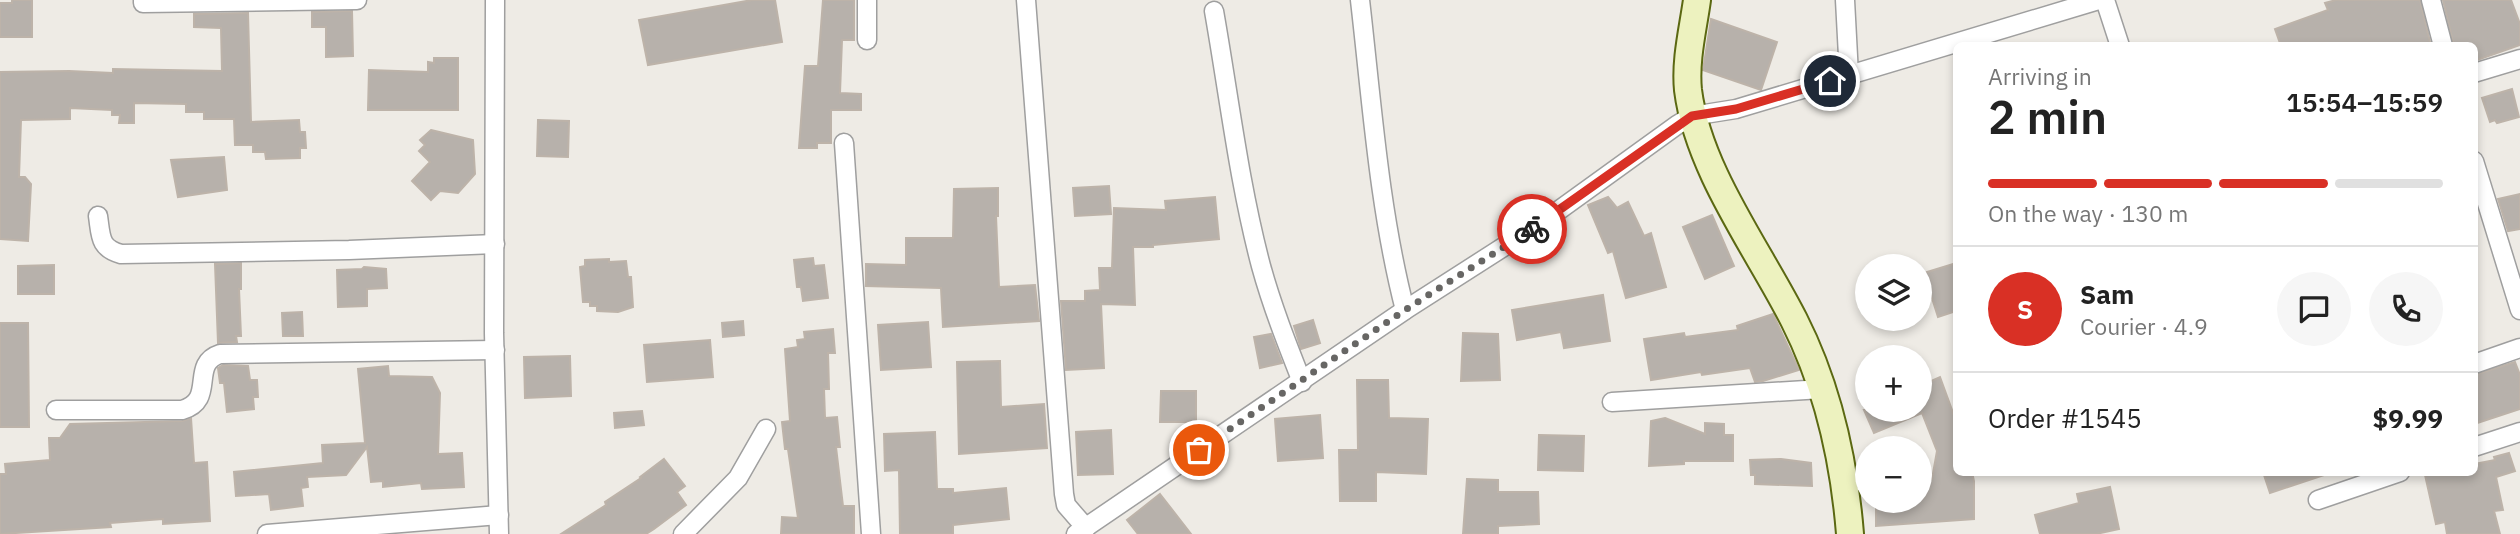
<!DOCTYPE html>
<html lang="en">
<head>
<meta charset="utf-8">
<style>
	:root { --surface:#fff; --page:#f6f6f6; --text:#222; --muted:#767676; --line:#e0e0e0; --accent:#d93025 }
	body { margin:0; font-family:"IBM Plex Sans",sans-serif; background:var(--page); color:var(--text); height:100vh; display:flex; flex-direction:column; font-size:26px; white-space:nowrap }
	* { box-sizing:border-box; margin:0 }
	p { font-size:23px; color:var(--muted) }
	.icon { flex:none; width:38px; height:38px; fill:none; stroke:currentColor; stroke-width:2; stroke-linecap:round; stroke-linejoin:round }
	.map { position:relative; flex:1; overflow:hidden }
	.drawer { position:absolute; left:1953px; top:42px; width:525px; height:434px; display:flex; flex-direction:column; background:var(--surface); border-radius:10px; box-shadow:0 4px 10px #0003 }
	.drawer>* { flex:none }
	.fabs { position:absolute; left:1855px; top:254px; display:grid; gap:14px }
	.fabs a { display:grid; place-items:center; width:77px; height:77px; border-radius:50%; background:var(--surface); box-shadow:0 4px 10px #0003; font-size:35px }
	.pin { position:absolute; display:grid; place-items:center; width:60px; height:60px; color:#fff; margin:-30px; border:4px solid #fff; border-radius:50%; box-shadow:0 2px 7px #0007 }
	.courier { position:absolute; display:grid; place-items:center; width:70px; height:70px; margin:-35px; border:5px solid #d93025; border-radius:50%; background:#fff; color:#222; box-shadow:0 2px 9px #0007 }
	.headline em { font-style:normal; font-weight:600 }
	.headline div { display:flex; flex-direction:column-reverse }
	.headline { display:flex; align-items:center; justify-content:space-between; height:119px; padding:0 35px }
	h1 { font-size:46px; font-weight:600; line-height:52px }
	.bar { display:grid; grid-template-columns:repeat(4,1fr); gap:10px 7px; align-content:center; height:84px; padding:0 35px }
	.bar i { height:9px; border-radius:5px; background:var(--line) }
	.bar .current { background:var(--accent) }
	.bar p { grid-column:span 4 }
	.line { display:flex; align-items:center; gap:18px; padding:0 35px; border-top:2px solid var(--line) }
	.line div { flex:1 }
	.round { display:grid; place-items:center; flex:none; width:74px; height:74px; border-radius:37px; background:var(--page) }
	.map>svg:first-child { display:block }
	.building { fill:#b7b1ab; stroke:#bdb3a9; stroke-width:2 }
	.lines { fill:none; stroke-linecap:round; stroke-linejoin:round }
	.street-casing { stroke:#9f9f9f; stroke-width:21 }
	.secondary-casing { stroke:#5b6812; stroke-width:30 }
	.street { stroke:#fff; stroke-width:18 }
	.secondary { stroke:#edf2bf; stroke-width:26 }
	.done { stroke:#676664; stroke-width:7; stroke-dasharray:0 12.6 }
	.route { stroke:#d93025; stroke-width:9 }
</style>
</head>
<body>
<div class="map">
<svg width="2520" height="534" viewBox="0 0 2520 534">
	<rect width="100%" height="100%" fill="#eeebe5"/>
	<!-- building -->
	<g class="building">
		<path d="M12,0H32V37H0V3H12Z"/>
		<path d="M752,0H775L782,42L648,65L639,20Z"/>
		<path d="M823,0H854V40H842L840,93L861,94V110H831V143H817V148H799L805,66H818Z"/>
		<path d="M2336,0H2420L2431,46H2281L2275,29L2328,10L2325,3Z"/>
		<path d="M2443,0H2511L2520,24V45L2474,61V46H2454Z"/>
		<path d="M352,11L353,56L326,57V27H312V12Z"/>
		<path d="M248,13L251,122L299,120L300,132H305L306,148H300V158L266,159L265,152H253V145H235L234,119H204V112H186V104L134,103V123H119L120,115H112V110L70,108V119L21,120L19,177H25L31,184L28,241L0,239V72L69,71L113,73V69L222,71L221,28L194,27V14Z"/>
		<path d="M1711,19L1777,42L1761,90L1703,70Z"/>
		<path d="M434,58H458V110H368L369,70L428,72V62L434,63Z"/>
		<path d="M2512,89L2519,117L2497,123L2495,120L2490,122L2482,98Z"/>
		<path d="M538,120L569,121L568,157L537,156Z"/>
		<path d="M431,130L473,140L475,174L458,193L440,191L431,200L412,181L430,162L419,151L425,145L420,140Z"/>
		<path d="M224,157L227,190L178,197L171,160Z"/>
		<path d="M1109,186L1111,214L1075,216L1073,188Z"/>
		<path d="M998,188V216H996L999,287L1035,285L1039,321L943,327L941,288L866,286V264L906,265V238H953L954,189Z"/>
		<path d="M2520,194V229L2508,231L2498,199Z"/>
		<path d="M1215,197L1219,239L1153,245V247H1133L1135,305L1101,304L1104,368L1066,370L1061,301H1085V291L1100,290L1099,268H1112L1114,208L1166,210L1165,201Z"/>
		<path d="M1608,197L1617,208L1628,202L1644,236L1651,233L1666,287L1626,298L1613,251L1608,253L1588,205Z"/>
		<path d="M1712,215L1734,266L1705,279L1683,227Z"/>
		<path d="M813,258L814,266L824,265L828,298L803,301L801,287H797L794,260Z"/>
		<path d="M609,259V262L626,261L628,277H631L633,307L618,312L597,311V306H590V302H583L580,267L585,266V260Z"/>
		<path d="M241,263V289H239L241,336H236L237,342L218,343L215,264Z"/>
		<path d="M1956,263V311L1938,317L1924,273Z"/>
		<path d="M54,265V294H18V266Z"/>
		<path d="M364,267L386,269L387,288L367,289V306L338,307L337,270L362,269Z"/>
		<path d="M1603,295L1610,341L1564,348L1561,332L1517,340L1512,310Z"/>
		<path d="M302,312L303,336H283L282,313Z"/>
		<path d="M1773,314L1799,370L1763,381L1755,382L1750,368L1702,375L1701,372L1651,380L1644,339L1684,333L1685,337L1738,330L1737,326Z"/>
		<path d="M1313,320L1320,343L1301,349L1294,326Z"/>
		<path d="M743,321L744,335L723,337L722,323Z"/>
		<path d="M928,322L931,367L881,370L878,325Z"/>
		<path d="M0,323H28L29,427H0Z"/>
		<path d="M833,329L835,353H828L829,389H824L825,418L837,417L840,447H836L843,506H854V534H781L782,517L798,518L788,449H785L782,422L790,421L785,349L798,347L797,340L805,339L804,332Z"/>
		<path d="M1463,333L1498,334L1500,380L1461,381Z"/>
		<path d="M1271,334L1282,363L1260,368L1254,337Z"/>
		<path d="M710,340L713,377L647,382L644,345Z"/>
		<path d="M570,356L571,396L525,398L524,357Z"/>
		<path d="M1000,361L1001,407L1044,404L1047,448L959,454L957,362Z"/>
		<path d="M2515,362L2520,375V409L2474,424V375Z"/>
		<path d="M223,365L248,366L250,380H257L258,397H253L254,409L227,412L224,383H220L218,368Z"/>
		<path d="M388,366L389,376L432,377L440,393L438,454L462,453L464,487L422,489L421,483L383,487V481L371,482L367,447L346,475L307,477L308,487L301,488L303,506L271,510L269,494L236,496L234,472L323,463L322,445L365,443L358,369Z"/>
		<path d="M1940,377L1956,421V472H1972L1974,481V519L1876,526V500H1920V479H1932L1937,451L1922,413L1874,433L1864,410H1920V386Z"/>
		<path d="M1357,380H1388L1389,418L1428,419L1426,474L1376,472V501H1340L1339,450H1358Z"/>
		<path d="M1161,391H1196V422H1160Z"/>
		<path d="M642,411L644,425L615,428L614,413Z"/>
		<path d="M1320,415L1323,458L1278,461L1275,419Z"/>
		<path d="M191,418L194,463L207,462L210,521L163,524V519L110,523L111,527L0,534V474H6L5,464L50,460L49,438H60L70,424L182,421Z"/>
		<path d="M1665,418L1705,434V423L1724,424V435H1733V461H1684V464L1649,466L1651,421Z"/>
		<path d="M1111,430L1113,474L1078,475L1076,432Z"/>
		<path d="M935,432L937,489H953V493L1006,488L1009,519L953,525V534H900L899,470L885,471L884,434Z"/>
		<path d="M1539,435L1584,436L1583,471L1538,470Z"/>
		<path d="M2509,453L2515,471L2496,477L2503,510L2494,511L2500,534H2447L2445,522L2436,524L2425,475L2474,472V464L2495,460L2494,457Z"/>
		<path d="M664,459L685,486L677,492L686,505L654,529L646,534H561L606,505L605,502L641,478L640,477Z"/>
		<path d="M1781,459L1811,463L1812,486L1755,484V475H1751L1750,460Z"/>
		<path d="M2263,472H2324V475L2270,493Z"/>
		<path d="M1467,479L1498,480V492H1538L1539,524L1498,526V534H1463Z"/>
		<path d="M2110,487L2119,529L2096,534H2040L2035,515L2079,503L2077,494Z"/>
		<path d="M1160,494L1191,534H1138L1127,520Z"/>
	</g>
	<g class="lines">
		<!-- street casing -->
		<g class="street-casing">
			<g id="street">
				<path d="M143,0V3L357,0"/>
				<path d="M495,0L494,333L499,534"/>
				<path d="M1026,0L1064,494L1066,505L1086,528"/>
				<path d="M1360,0C1372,104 1379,209 1405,310"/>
				<path d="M1845,0L1849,75"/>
				<path d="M2105,0L2120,46"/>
				<path d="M2431,0L2443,46"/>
				<path d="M1214,11C1229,96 1239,183 1261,266C1272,306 1287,344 1302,382"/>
				<path d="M867,40V0"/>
				<path d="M2474,73L2520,59"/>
				<path d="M844,143L871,534"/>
				<path d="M2474,161L2520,310"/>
				<path d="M98,216C101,236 99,248 121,254L349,250L495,244"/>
				<path d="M2474,364L2520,348"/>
				<path d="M1612,402L1822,389"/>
				<path d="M56,410H182C217,400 189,364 220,354L495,350"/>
				<path d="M2474,447L2520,432"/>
				<path d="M2318,500L2400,472"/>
				<path d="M267,534L499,515"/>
				<path d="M683,534L738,478L766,429"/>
				<path d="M1076,534L1405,310L1544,221L1677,125L1692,116L1736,109L2099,0"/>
			</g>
		</g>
		<!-- secondary casing -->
		<g class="secondary-casing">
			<path id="secondary" d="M1697,0C1693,29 1685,60 1688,90C1698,170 1758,249 1794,320C1828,387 1844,459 1850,534"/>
		</g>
		<!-- street -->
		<use href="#street" class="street"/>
		<!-- secondary -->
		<use href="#secondary" class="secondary"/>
	</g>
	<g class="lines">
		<!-- done -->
		<path class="done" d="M1199,450L1405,310L1532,229"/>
		<!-- route -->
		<path class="route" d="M1532,229L1692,116L1736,109L1830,81"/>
	</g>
</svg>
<div class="fabs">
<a><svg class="icon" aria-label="layers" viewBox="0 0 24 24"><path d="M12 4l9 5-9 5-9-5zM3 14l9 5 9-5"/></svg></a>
<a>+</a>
<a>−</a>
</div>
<div class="pin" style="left:1199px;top:450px;background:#ea580c"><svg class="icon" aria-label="bag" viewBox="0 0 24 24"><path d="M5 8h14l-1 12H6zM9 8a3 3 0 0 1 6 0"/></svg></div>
<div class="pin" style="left:1830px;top:81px;background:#1f2937"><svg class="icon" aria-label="home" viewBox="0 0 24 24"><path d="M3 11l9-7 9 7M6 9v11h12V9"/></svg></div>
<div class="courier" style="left:1532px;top:229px"><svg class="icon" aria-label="bike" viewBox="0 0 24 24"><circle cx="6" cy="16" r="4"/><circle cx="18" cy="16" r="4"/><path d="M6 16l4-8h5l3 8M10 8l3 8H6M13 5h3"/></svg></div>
<section class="drawer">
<div class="headline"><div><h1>2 min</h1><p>Arriving in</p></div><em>15:54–15:59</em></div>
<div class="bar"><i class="current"></i><i class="current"></i><i class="current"></i><i></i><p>On the way · 130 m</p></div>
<div class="line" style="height:126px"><b class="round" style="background:var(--accent);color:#fff">S</b><div><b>Sam</b><p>Courier · 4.9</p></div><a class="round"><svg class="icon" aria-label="chat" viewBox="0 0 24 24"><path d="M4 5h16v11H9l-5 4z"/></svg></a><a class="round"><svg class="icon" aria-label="phone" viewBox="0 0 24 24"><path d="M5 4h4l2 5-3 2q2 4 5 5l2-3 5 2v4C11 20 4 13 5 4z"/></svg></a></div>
<div class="line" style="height:91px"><div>Order #1545</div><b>$9.99</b></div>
</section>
</div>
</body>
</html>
